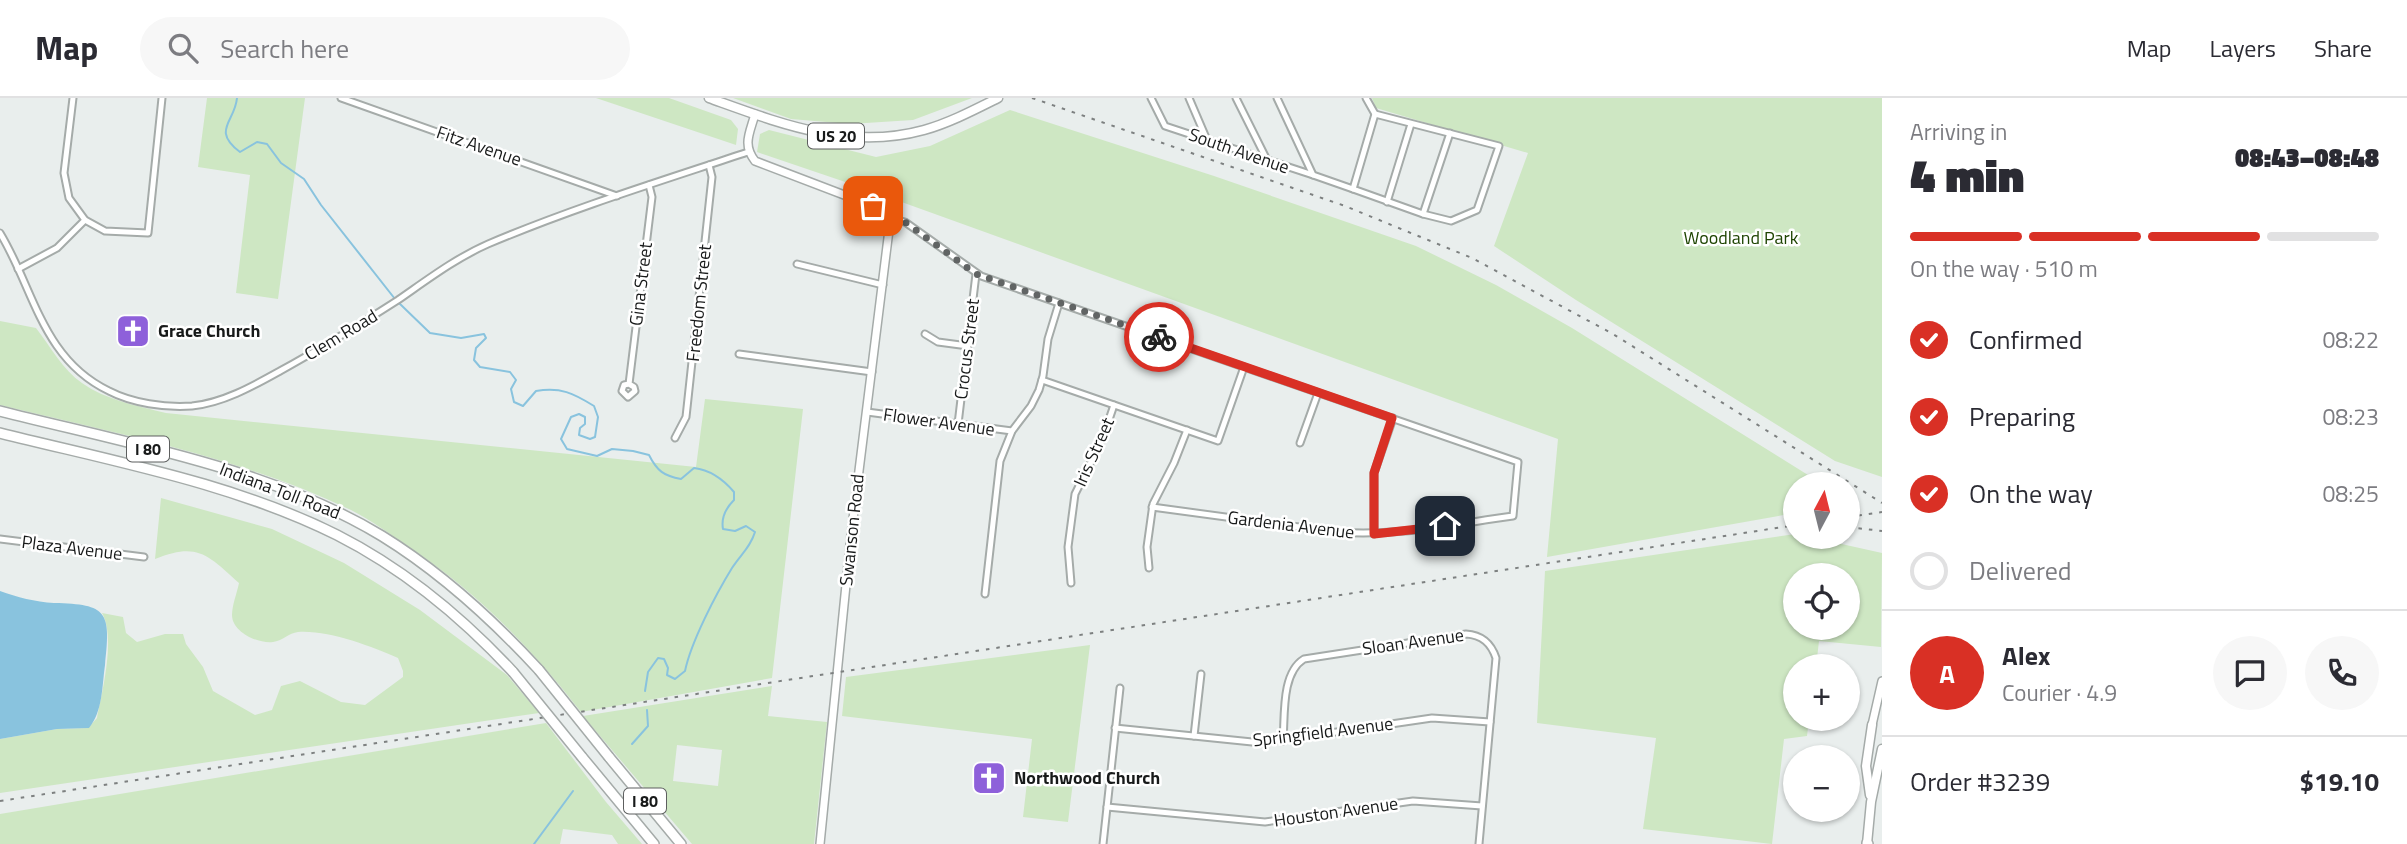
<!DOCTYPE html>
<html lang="en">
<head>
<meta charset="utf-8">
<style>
	:root { --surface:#fff; --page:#f7f7f7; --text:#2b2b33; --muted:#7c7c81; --line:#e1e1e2; --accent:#d93025 }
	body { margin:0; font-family:"Titillium Web",sans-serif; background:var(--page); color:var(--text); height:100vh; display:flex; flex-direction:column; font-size:26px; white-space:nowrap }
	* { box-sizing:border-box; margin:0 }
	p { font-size:23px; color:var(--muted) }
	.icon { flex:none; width:38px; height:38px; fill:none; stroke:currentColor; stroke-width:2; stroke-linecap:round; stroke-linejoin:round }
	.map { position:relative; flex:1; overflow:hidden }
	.panel { display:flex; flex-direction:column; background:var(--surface); width:525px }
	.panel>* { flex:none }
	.needle { width:46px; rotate:7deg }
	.controls { position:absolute; left:1783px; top:374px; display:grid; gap:14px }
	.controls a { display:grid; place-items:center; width:77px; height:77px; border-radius:50%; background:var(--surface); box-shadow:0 2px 5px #0004; font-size:35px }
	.pin { position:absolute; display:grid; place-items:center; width:60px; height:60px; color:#fff; margin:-30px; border-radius:14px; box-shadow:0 4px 10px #0006 }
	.courier { position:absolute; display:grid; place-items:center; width:70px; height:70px; margin:-35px; border:5px solid #d93025; border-radius:50%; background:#fff; color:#222; box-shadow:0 2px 9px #0007 }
	.overview em { font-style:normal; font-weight:800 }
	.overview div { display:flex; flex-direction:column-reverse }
	.overview { display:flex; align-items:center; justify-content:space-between; height:119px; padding:0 28px }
	h1 { font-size:46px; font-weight:800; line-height:52px }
	.bar { display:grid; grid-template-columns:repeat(4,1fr); gap:10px 7px; align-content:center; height:84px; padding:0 28px }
	.bar i { height:9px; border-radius:5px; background:var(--line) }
	.bar .active { background:var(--accent) }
	.bar p { grid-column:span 4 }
	.line { display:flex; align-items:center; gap:18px; padding:0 28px; border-top:2px solid var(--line) }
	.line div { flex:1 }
	.round { display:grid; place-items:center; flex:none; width:74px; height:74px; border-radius:37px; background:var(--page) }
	ol { padding:0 28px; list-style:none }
	li { display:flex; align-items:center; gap:21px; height:77px }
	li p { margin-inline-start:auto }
	li .icon { padding:7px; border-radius:50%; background:var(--accent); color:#fff; stroke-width:4 }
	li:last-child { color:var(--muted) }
	li i { width:38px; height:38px; border:4px solid var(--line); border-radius:50% }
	header { display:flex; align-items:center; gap:42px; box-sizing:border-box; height:98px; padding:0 35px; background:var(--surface); border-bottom:2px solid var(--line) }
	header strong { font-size:33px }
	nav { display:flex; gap:38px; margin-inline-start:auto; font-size:24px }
	.search { width:490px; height:63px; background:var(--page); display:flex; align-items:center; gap:18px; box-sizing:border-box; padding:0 24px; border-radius:38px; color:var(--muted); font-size:26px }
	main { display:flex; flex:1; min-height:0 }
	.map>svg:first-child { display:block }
	.green { fill:#cee7c3; fill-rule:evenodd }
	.water { fill:#89c3de }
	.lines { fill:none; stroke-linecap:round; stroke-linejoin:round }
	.stream { stroke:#89c3de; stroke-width:2 }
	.street-casing { stroke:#a5aba9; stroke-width:9 }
	.secondary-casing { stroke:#a5aba9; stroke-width:10 }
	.primary-casing { stroke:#a5aba9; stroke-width:11 }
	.highway-casing { stroke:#a5aba9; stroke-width:12 }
	.street { stroke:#fff; stroke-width:5 }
	.secondary { stroke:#fff; stroke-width:7 }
	.primary { stroke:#fff; stroke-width:8 }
	.highway { stroke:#fff; stroke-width:9 }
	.rail { stroke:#7d8080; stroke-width:2; stroke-dasharray:3.5 7; stroke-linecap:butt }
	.highway-bridge-casing { stroke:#a5aba9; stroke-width:12; stroke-linecap:butt }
	.highway-bridge { stroke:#fff; stroke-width:9 }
	.done { stroke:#616464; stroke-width:7; stroke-dasharray:0 12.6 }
	.route { stroke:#d93025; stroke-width:9 }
	.labels { text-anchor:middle; stroke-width:5; stroke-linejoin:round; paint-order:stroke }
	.shield { fill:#fff; stroke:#5d5f5f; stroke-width:2 }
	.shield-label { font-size:16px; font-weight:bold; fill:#181a1a }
	.street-label { font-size:18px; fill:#181a1a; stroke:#fff }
	.park-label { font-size:18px; fill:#1e4402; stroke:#fff }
	.poi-label { font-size:18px; font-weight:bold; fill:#181a1a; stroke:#fff; text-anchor:start }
</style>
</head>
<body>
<header>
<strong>Map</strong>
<div class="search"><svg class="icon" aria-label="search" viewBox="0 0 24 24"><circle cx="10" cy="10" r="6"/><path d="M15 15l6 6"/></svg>Search here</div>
<nav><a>Map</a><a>Layers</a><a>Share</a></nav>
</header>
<main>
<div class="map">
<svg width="1882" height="746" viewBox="0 0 1882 746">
	<rect width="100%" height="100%" fill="#e9eeed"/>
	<!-- green -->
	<g class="green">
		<path d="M207,0H305L278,201L236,195L250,77L198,69Z"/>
		<path d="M596,0H669L731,22L738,31L736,47Z"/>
		<path d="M733,0H972L913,22L850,26L791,21Z"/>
		<path d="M1372,0H1882V379L1835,363L1576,202L1494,148L1528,55L1376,10Z"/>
		<path d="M1010,12L1214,78L1416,148L1496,187L1572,230L1824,387H1796L1795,415L1547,459L1558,341L860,89L757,54L760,36L769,32L876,59L930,48Z"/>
		<path d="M0,223L36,230C50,248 63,272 82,285C106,302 138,308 166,315L696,369L705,301L803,311L772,580L581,614C529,548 479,496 409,449C390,436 371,422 351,412C240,359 118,336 0,307Z"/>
		<path d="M161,400L272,431L344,465L420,512L507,577L539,615L0,695V641L57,631L88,630L97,620C102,594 116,539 102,515L123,519L126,535L137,544L165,536H183L186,546L203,569L213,593L255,617L272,612L281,588L300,583L341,604L365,607L403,579V573L398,560C370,548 329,532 298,534C289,535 282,543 273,544C258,546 232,534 232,517C232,507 237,495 239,485C207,456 197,444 155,461Z"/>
		<path d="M1795,436L1796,439H1810L1882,455L1881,549L1819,543L1816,569H1796V621H1809L1807,638L1784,641L1772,746L1643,731L1656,640L1537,625L1545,473ZM1796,478H1848V530H1796Z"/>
		<path d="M1090,547L1068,724L1023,719L1032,641L842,618L846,579Z"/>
		<path d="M772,588L768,618L827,624L814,746H692L583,618ZM677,647L722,652L718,688L673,683Z"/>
		<path d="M546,625L606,704L642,746H618L612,737L563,731L560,746H0V716Z"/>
	</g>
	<!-- water -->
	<path class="water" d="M0,493C17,499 35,504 54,505C108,506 111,514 105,567C102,588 103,613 89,630L57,631L0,641Z"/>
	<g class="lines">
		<!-- stream -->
		<g class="stream">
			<path d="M237,0C235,24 211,32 240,54L257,44L267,46L281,65L304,81L321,107L395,201"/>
			<path d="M399,205L430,235L461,240L484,236L486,240L476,250L474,262L480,269L510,274L516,282L511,291L514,304L523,308L536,293C561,289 573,295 594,308L598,319L595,339L590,341L579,337L580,330L585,326V319L579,316L571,319L561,341L567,351L597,358L612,351L633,353L649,357C657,373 664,378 681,381L694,370C711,372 723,381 734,394V402C726,410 721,420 723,431L735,433L746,428L755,434C750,450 741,456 732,470C716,496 691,544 685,573L675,581L667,577L668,570L664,561L658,560L648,574L645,593"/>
			<path d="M632,646L648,628L647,612"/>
			<path d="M534,746L573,693"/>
		</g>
		<!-- street casing -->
		<g class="street-casing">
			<g id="street">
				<path d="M73,0L64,75L69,100L85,122L105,133L148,135L162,0"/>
				<path d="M341,0L617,98"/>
				<path d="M1151,0L1165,28L1313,77"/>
				<path d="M1189,0L1207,42"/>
				<path d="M1236,0L1267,62"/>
				<path d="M1277,0L1313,77L1353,91"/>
				<path d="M1366,0L1375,16"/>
				<path d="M1375,16L1499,48L1477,112L1451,123L1423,116L1353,91Z"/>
				<path d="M1387,104L1411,26"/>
				<path d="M1423,116L1450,35"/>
				<path d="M885,119L905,124L981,178L1518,364L1513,418C1454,426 1395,439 1336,434L1152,409"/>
				<path d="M0,135C34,191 42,261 109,293C132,305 165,310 192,308C223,305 253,288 280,273C320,251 359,227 398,202C427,182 456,160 488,146C573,110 661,83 748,54"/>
				<path d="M797,166L883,187"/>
				<path d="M18,171L57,150L85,122"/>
				<path d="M925,236L938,244L968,248"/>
				<path d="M739,256L872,274"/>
				<path d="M1042,282L1218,343L1244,269"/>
				<path d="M629,286L624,287L622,293L628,299L635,293L634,289L629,286L652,99L649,87"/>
				<path d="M867,314L1012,333"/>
				<path d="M958,326L976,176"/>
				<path d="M675,340L686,319L712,79L709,67"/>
				<path d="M1300,345L1318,295"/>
				<path d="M1374,436V375L1393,320"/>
				<path d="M0,441L144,459"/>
				<path d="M1149,470L1147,449L1153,406L1174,365L1187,332"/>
				<path d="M1071,485L1068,449L1075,396L1102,342L1114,307"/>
				<path d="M985,496L1000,363L1012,333L1031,308L1039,292L1043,278L1048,241L1059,205"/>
				<path d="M1115,630L1262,645L1432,620L1490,624"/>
				<path d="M1194,638L1201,576"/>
				<path d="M1283,643C1285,618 1281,575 1304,561L1466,536C1482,537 1491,545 1496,560L1479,746"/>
				<path d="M1107,709L1265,724L1413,703L1482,708"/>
				<path d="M1103,746L1120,590"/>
			</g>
		</g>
		<!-- secondary casing -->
		<g class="secondary-casing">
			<g id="secondary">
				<path d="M755,16C750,35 742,46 755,63L873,108L885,119L889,132L851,437L820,746"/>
				<path d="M1872,627L1882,583"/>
			</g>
		</g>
		<!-- primary casing -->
		<g class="primary-casing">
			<g id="primary">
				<path d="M709,0C779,25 848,53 924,32C949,25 974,12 998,0"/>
				<path d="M1870,697L1866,668L1872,627"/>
				<path d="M1867,746L1871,704L1882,651"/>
			</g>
		</g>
		<!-- highway casing -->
		<g class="highway-casing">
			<g id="highway">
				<path d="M0,313C126,345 270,370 382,438C442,475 492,521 539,572"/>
				<path d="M0,335C112,363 233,385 337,437C404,471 462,519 513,574"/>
				<path d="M582,659L654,746"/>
				<path d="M609,659L681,746"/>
				<path d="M1867,745L1868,746"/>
			</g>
		</g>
		<!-- street -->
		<use href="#street" class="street"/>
		<!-- secondary -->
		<use href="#secondary" class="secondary"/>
		<!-- primary -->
		<use href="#primary" class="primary"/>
		<!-- highway -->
		<use href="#highway" class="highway"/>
		<!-- rail -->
		<g class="rail">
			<path d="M1032,0L1345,108L1472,160L1613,236L1882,405"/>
			<path d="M1848,419L1882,414"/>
			<path d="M1848,429L1882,433"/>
			<path d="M0,703L1796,427"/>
		</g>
		<!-- highway-bridge casing -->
		<g class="highway-bridge-casing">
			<g id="highway-bridge">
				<path d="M539,572L609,659"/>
				<path d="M513,574L582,659"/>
			</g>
		</g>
		<!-- highway-bridge -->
		<use href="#highway-bridge" class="highway-bridge"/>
	</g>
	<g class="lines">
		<!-- done -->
		<path class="done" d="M873,108L885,118L905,124L976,176L1159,239"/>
		<!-- route -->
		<path class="route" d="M1159,239L1392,320L1374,375V436L1445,428"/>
	</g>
	<!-- icons -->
	<defs>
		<g id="church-square" transform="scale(1.75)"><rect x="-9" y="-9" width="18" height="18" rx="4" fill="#8e60da" stroke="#fff"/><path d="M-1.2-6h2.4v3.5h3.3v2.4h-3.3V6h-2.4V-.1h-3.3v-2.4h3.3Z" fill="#fff"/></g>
	</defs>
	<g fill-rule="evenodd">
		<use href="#church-square" x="133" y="233"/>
		<use href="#church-square" x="989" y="680"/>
	</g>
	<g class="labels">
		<!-- shield labels -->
		<g class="shield">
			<rect x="808" y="25.5" width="56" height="25" rx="5"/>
			<rect x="127" y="338.5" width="42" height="25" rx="5"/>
			<rect x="624" y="690.5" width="42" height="25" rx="5"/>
		</g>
		<g class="shield-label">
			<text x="836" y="44">US 20</text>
			<text x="148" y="357">I 80</text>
			<text x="645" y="709">I 80</text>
		</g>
		<!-- street labels -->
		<g class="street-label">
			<text transform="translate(479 48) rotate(19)" y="6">Fitz Avenue</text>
			<text transform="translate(1239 53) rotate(19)" y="6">South Avenue</text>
			<text transform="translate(641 186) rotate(-83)" y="6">Gina Street</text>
			<text transform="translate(699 205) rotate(-84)" y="6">Freedom Street</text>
			<text transform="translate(341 237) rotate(-31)" y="6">Clem Road</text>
			<text transform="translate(967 251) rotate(-83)" y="6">Crocus Street</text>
			<text transform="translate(939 324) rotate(8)" y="6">Flower Avenue</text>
			<text transform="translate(1094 354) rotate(-66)" y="6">Iris Street</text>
			<text transform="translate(280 393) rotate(21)" y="6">Indiana Toll Road</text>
			<text transform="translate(1291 427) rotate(7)" y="6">Gardenia Avenue</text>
			<text transform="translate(852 432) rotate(-84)" y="6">Swanson Road</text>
			<text transform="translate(72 450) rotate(7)" y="6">Plaza Avenue</text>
			<text transform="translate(1413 544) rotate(-8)" y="6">Sloan Avenue</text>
			<text transform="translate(1323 634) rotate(-7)" y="6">Springfield Avenue</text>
			<text transform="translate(1336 714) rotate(-8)" y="6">Houston Avenue</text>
		</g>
		<!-- park labels -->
		<g class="park-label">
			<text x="1741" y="146">Woodland Park</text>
		</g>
		<!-- poi labels -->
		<g class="poi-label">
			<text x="158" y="239">Grace Church</text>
			<text x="1014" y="686">Northwood Church</text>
		</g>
	</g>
</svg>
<div class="controls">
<a><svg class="needle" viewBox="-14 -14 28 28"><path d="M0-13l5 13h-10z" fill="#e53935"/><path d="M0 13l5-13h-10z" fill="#7c7c81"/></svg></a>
<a><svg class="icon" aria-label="locate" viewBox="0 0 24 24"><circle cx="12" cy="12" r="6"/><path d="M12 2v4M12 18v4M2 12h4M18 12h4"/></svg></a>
<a>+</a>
<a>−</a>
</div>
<div class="pin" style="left:873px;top:108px;background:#ea580c"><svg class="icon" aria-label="bag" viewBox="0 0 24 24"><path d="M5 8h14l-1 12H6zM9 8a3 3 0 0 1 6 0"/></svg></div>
<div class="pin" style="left:1445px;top:428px;background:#1f2937"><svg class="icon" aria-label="home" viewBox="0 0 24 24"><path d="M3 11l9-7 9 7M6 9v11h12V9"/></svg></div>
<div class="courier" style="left:1159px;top:239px"><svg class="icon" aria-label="bike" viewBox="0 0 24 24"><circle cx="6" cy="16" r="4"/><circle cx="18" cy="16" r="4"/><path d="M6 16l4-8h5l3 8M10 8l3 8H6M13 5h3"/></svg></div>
</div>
<section class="panel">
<div class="overview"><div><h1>4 min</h1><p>Arriving in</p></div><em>08:43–08:48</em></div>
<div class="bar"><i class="active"></i><i class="active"></i><i class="active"></i><i></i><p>On the way · 510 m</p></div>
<ol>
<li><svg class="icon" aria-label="check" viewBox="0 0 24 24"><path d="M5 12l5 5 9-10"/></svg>Confirmed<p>08:22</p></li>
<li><svg class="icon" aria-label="check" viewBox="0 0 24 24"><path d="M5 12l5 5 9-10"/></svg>Preparing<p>08:23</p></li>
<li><svg class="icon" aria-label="check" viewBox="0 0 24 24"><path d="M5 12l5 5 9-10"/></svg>On the way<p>08:25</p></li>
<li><i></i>Delivered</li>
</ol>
<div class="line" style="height:126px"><b class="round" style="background:var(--accent);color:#fff">A</b><div><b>Alex</b><p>Courier · 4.9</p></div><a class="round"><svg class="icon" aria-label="chat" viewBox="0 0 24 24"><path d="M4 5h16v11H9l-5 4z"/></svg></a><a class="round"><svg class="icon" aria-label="phone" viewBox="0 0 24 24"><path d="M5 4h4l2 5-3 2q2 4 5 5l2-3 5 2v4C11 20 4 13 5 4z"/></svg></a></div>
<div class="line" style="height:91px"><div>Order #3239</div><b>$19.10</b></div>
</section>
</main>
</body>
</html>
